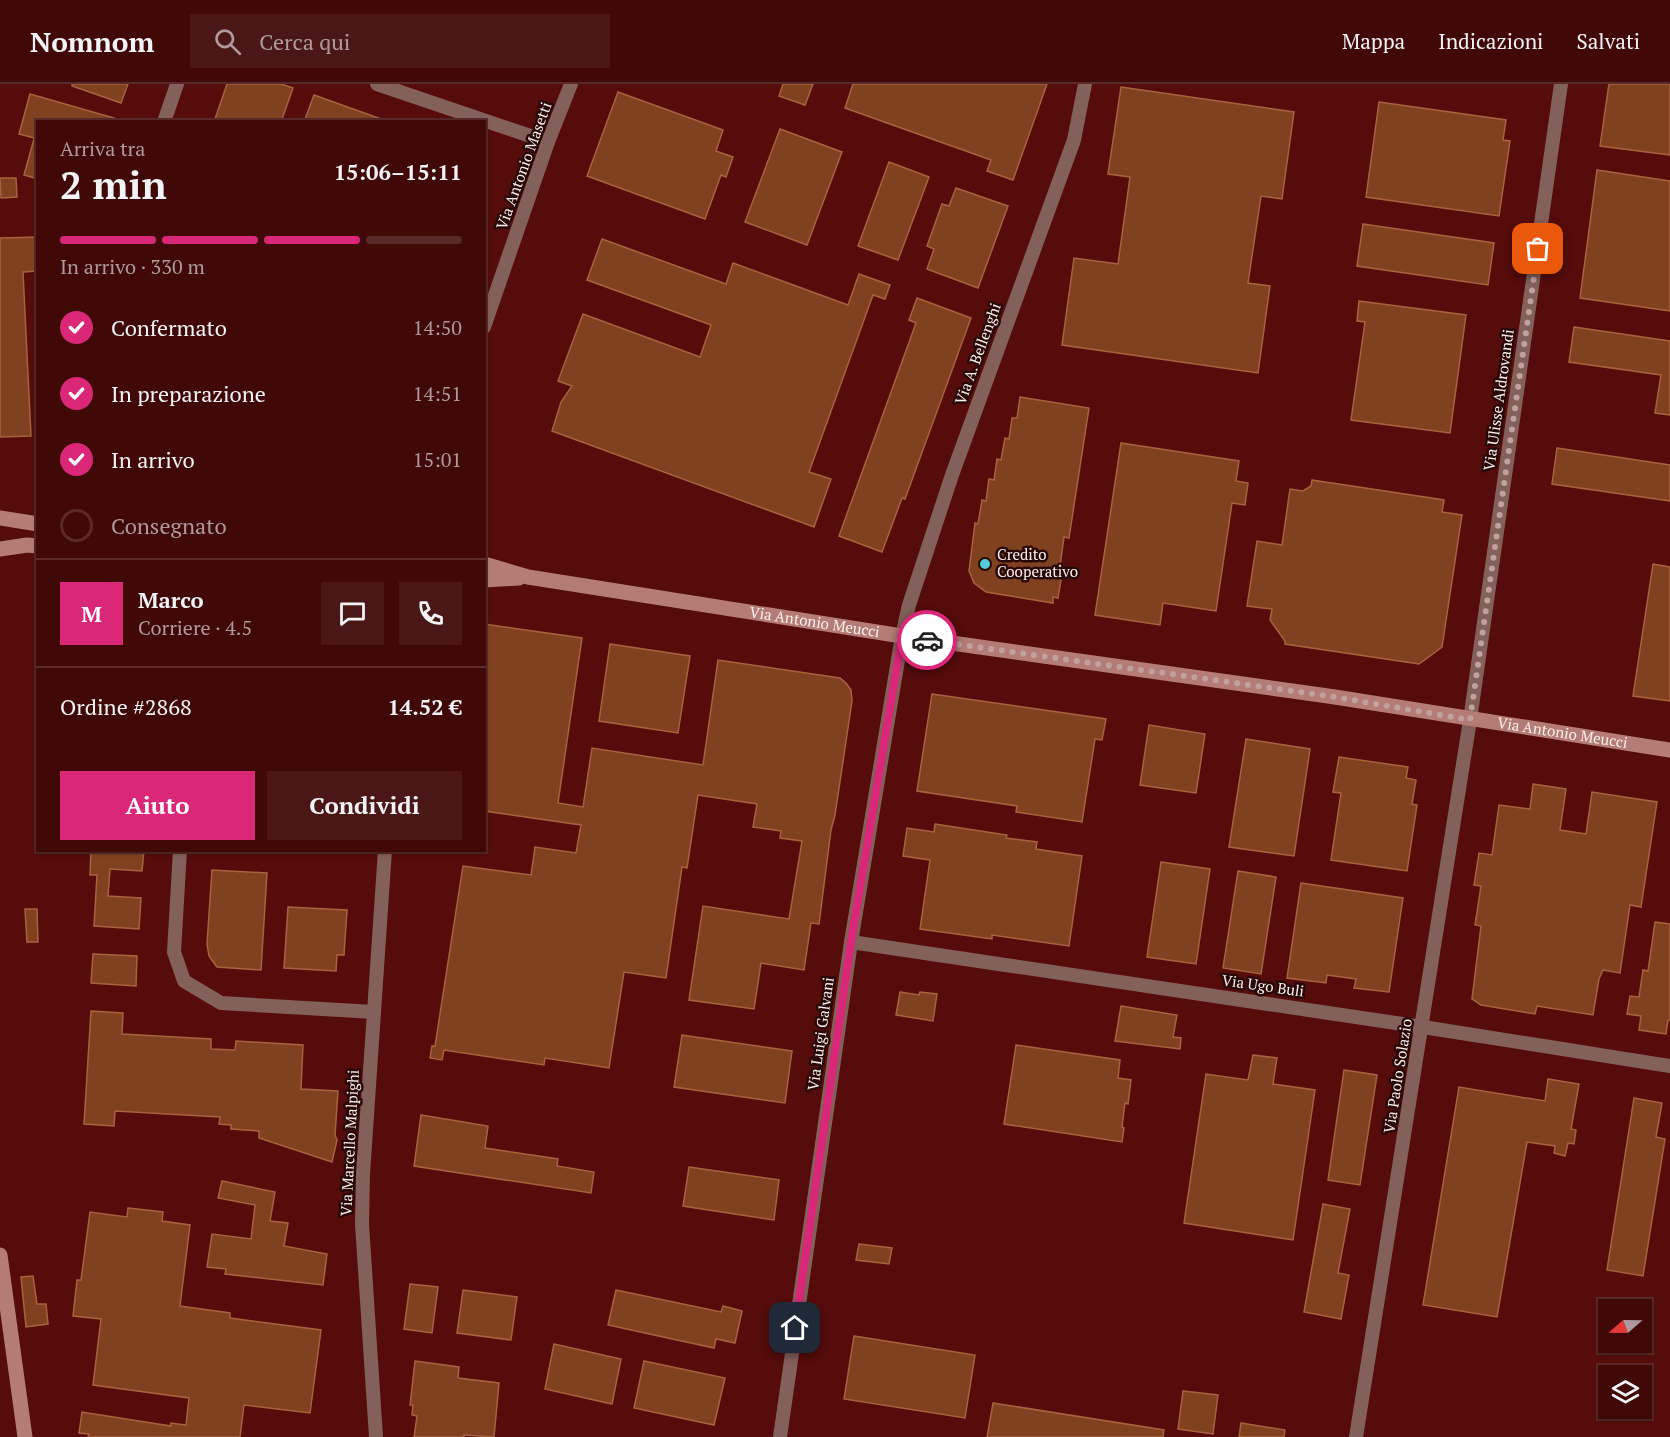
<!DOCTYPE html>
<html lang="it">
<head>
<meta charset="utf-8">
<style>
	:root { --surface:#400908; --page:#4b1716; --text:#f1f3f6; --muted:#ae9a9c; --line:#592a29; --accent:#db2777 }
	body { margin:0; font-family:"PT Serif",serif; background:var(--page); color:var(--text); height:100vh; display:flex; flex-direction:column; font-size:22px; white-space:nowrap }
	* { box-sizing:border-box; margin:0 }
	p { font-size:20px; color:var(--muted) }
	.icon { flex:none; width:33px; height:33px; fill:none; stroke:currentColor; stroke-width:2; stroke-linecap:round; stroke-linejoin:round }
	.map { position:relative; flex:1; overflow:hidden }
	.drawer { position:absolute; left:36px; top:36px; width:450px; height:732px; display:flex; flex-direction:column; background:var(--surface); border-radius:0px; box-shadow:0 2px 4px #0004,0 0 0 2px var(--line) }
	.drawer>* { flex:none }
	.needle { width:39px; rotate:250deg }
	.controls { position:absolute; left:1598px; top:1215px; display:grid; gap:12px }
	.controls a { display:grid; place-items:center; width:54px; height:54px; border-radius:0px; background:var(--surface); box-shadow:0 2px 4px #0004,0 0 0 2px var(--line); font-size:30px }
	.pin { position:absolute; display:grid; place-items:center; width:51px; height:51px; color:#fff; margin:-26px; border-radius:12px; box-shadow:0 3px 9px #0006 }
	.courier { position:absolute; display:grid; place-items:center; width:60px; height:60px; margin:-30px; border:4px solid #db2777; border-radius:50%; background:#fff; color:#222; box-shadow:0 2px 8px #0007 }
	.head em { font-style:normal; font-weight:700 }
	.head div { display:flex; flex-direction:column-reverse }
	.head { display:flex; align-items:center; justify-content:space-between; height:102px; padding:0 24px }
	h1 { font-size:39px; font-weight:700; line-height:45px }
	.bar { display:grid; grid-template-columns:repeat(4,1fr); gap:9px 6px; align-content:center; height:72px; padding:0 24px }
	.bar i { height:8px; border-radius:4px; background:var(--line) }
	.bar .current { background:var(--accent) }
	.bar p { grid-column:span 4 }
	.line { display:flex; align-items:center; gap:15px; padding:0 24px; border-top:2px solid var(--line) }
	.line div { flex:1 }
	.round { display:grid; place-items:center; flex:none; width:63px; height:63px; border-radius:0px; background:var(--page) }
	ol { padding:0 24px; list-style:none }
	li { display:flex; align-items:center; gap:18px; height:66px }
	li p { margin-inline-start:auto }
	li .icon { padding:6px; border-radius:50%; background:var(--accent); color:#fff; stroke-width:4 }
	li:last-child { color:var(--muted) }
	li i { width:33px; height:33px; border:3px solid var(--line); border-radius:50% }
	.cta { display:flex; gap:12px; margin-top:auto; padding:12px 24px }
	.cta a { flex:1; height:69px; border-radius:0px; background:var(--accent); color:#fff; font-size:24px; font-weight:700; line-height:69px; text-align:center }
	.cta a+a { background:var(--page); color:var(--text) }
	header { display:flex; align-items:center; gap:36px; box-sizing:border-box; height:84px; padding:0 30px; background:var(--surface); border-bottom:2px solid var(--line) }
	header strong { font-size:28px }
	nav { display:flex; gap:33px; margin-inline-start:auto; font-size:21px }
	.search { width:420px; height:54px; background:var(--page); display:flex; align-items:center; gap:15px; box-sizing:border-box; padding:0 21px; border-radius:0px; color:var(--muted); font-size:22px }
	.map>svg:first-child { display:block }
	.building { fill:#804120; stroke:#aa623e; stroke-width:1.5 }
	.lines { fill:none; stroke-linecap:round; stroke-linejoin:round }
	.street { stroke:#84605b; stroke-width:14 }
	.secondary { stroke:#b47c75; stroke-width:15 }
	.done { stroke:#c1a19f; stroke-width:6; stroke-dasharray:0 10.8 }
	.route { stroke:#db2777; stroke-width:8 }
	.poi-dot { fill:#53cbda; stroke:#290907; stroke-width:2 }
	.labels { text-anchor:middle; stroke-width:5; stroke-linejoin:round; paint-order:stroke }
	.street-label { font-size:15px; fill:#faf1ef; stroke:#290907 }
	.poi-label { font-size:15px; fill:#faf1ef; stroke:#290907; text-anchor:start }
</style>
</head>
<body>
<header>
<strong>Nomnom</strong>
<div class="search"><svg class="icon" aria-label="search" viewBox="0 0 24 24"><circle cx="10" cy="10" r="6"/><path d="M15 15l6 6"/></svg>Cerca qui</div>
<nav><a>Mappa</a><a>Indicazioni</a><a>Salvati</a></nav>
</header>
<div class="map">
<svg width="1670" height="1353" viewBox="0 0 1670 1353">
	<rect width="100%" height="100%" fill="#560c0b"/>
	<!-- building -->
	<g class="building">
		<path d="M72,0H128L121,19L72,2Z"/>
		<path d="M227,0H281L293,4L281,38H214Z"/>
		<path d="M783,0H813L805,21L779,12Z"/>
		<path d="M853,0H1047L1013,96L987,87L991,76L845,24Z"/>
		<path d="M1609,0H1670V71L1600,62Z"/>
		<path d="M1121,3L1294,28L1282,115L1261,112L1248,199L1270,202L1258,289L1062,261L1074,174L1118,180L1130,93L1108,90Z"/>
		<path d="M618,8L723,46L716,67L733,73L726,93L721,91L705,135L587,92Z"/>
		<path d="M30,10L114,34V38H38V55L19,50Z"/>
		<path d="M314,11L384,36V38H304Z"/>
		<path d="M1379,18L1506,36L1503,56L1510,57L1499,132L1366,113Z"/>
		<path d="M780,45L842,68L807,161L745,138Z"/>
		<path d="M34,55L38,56V95L24,91Z"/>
		<path d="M889,78L929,93L898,176L858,162Z"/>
		<path d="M1597,86L1670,97V227L1580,214Z"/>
		<path d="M0,94H16L17,113L1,114Z"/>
		<path d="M956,104L1008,122L978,204L927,185L934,165L927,162L942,120L949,122Z"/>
		<path d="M1363,140L1494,159L1488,201L1357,182Z"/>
		<path d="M38,153V187L23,188L31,352L0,353V154Z"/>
		<path d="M602,155L726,200L733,179L848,221L859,190L890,201L885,215L873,211L809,388L831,395L814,443L552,347L561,318L572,302L558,297L583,230L700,273L711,241L587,196Z"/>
		<path d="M917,214L971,234L905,415L902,414L882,468L839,452L916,239L909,236Z"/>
		<path d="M1359,217L1466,231L1450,349L1351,336L1365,238L1357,237Z"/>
		<path d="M1574,243L1670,257V331L1655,329L1661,291L1569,278Z"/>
		<path d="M1020,313L1089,324L1069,454L1064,453L1060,482L1063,483L1058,514L1053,513V519L986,508L974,499L969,487L975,439L978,440L982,416L986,417L989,395L994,396L997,375L1001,376L1005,354L1009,355L1012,334H1017Z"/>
		<path d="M1121,359L1239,377L1236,397L1248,399L1245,421L1232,419L1216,527L1163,519L1160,541L1095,531Z"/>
		<path d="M1557,364L1670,381V417L1552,400Z"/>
		<path d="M1312,396L1444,416L1442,428L1462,431L1442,563L1419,580L1285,560V557L1270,536L1272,525L1247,522L1257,457L1282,461L1290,405L1303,407L1311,402Z"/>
		<path d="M1653,480L1670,483V617L1633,612Z"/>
		<path d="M484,540L582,554L558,719L583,723L592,664L703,681L718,576L840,594L846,599L851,606L852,617L835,731L831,746L819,840L811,839L804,886L761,879L754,925L689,916L703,822L789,835L802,757L780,754L781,747L753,743L757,720L698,711L687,784L682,783L666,894L624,888L609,984L545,974L544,981L444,966L442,976L430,974L432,962H435L463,782L531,791L535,763L576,769L581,741L484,727Z"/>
		<path d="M610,560L690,572L678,649L599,637Z"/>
		<path d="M932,610L1106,635L1102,656L1095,655L1082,738L1016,728L1017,722L917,707Z"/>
		<path d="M1149,641L1205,650L1196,709L1140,701Z"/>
		<path d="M1246,655L1310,665L1294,772L1229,763Z"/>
		<path d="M1339,673L1408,683L1406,694L1416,696L1412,720L1417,721L1407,787L1331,776L1341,709L1333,708Z"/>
		<path d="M1533,700L1566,705L1560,746L1586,750L1592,708L1657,718L1641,823L1630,821L1620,889L1603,886L1599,895L1593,931L1537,922L1535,930L1481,921L1472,915L1481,842L1475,841L1481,802L1474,801L1479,769L1492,771L1499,721L1530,725Z"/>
		<path d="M935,740L1007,751L1006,754L1037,758L1036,765L1082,772L1069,862L992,851V855L920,845L930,776L903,772L907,744L934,748Z"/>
		<path d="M91,766H144L142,787L110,785L108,812L141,814L139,845L94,842L97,791H90Z"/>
		<path d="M1161,778L1210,785L1196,880L1147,873Z"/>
		<path d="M212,786L267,789L261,886L217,883L209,872L207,860Z"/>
		<path d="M1238,787L1276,793L1261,890L1223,884Z"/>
		<path d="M1301,799L1403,814L1389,908L1354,904L1356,895L1327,891L1326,899L1287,894Z"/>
		<path d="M288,823L347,826L344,871H337L336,887L284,884Z"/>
		<path d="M25,825H37L38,858H27Z"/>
		<path d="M1655,838L1670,840V936H1668L1666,950L1639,946L1641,932L1627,930L1630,912L1639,913L1643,886L1648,887Z"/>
		<path d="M93,870L137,872L136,902L91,899Z"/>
		<path d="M900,908L919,911L920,908L937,910L933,937L896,931Z"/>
		<path d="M1121,922L1177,931L1173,953L1181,954L1180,965L1115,957Z"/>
		<path d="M91,927L123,929L122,950L211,955V965L235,966L236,957L303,961L301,1005L338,1007L335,1051L337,1056L332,1078L259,1054V1047L231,1045V1041L219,1040L220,1033L115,1027L114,1042L84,1040Z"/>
		<path d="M682,951L792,967L785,1019L674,1003Z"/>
		<path d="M1016,961L1120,976L1118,994L1131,996L1128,1020L1125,1019L1122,1043L1124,1044L1122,1058L1004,1040Z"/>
		<path d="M1253,971L1277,974L1273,1000L1315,1006L1293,1156L1184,1139L1206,990L1248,996Z"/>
		<path d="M1344,986L1377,991L1360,1101L1328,1096Z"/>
		<path d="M1548,995L1579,1000L1571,1045L1576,1046L1574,1060L1568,1059L1565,1072L1554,1069L1555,1062L1527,1058L1497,1233L1423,1221L1459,1003L1545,1017Z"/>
		<path d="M1634,1014L1662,1019L1656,1053L1665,1055L1643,1192L1607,1186Z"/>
		<path d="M421,1031L488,1042L485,1064L558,1075L557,1082L594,1088L591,1109L414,1082Z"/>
		<path d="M689,1083L779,1096L774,1136L683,1122Z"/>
		<path d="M222,1097L275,1108L270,1137L288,1139L284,1162L327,1170L323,1201L225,1190L226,1185L207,1183L212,1150L251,1155L255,1121L218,1114Z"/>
		<path d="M1323,1120L1350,1125L1338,1189L1349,1191L1341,1235L1304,1228Z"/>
		<path d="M128,1124L163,1128L162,1137L190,1141L180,1222L230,1229V1234L321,1246L310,1329L244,1321L240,1353H88L89,1350L79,1349L82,1328L171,1342V1339L186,1341L189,1314L93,1301L101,1235L73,1232L77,1196H81L90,1128L127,1133Z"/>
		<path d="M859,1160L892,1164L889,1180L856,1176Z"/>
		<path d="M33,1192L37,1220H46L48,1240L26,1243L21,1193Z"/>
		<path d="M410,1200L438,1203L432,1249L404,1245Z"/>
		<path d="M463,1206L517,1213L511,1256L457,1249Z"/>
		<path d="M616,1206L721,1228L723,1222L742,1227L735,1259L716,1255L714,1264L608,1241Z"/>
		<path d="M854,1252L975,1271L965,1334L844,1315Z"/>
		<path d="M554,1260L621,1275L612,1320L545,1305Z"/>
		<path d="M415,1277L459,1283L458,1294L499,1299L494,1353L464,1351V1353H414L417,1332L412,1331L413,1321H410Z"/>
		<path d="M644,1277L725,1294L714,1341L634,1324Z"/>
		<path d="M1183,1307L1218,1311L1213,1350L1178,1345Z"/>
		<path d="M993,1319L1164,1346L1163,1353H987Z"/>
		<path d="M1241,1339L1285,1346L1284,1353H1239Z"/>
	</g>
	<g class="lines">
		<!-- street -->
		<g class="street">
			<path d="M377,0L548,58"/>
			<path d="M164,38L177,0"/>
			<path d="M484,243L548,58L571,0"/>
			<path d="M180,766L174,868L184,897L221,919L374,928"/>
			<path d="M851,858L1423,943L1670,982"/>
			<path d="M376,1353L362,1140L363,1090L385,766"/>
			<path d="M780,1353L851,858L902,552L909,521L952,391L1074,56L1085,0"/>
			<path d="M1356,1353L1470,636L1561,0"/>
		</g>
		<!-- secondary -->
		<g class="secondary">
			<path d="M0,434L38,440"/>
			<path d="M0,465L27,461L38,462"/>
			<path id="s1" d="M484,480L528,493L902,552L1335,613L1670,666"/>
			<path d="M484,496L519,494"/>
			<path d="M0,1171L25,1353"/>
		</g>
	</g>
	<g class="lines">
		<!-- done -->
		<path class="done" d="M927,556L1335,613L1470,636L1538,165"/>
		<!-- route -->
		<path class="route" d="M795,1244L851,858L902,552L927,556"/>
	</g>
	<!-- markers -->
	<circle class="poi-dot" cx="985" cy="480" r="6"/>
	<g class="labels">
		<!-- street labels -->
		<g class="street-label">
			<text transform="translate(524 82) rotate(-70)" y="5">Via Antonio Masetti</text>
			<text transform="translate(978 270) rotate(-70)" y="5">Via A. Bellenghi</text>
			<text transform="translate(1499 316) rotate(-82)" y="5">Via Ulisse Aldrovandi</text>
			<text dy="5" stroke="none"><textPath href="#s1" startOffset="336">Via Antonio Meucci</textPath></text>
			<text dy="5" stroke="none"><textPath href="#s1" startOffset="1092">Via Antonio Meucci</textPath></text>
			<text transform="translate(1263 902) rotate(8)" y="5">Via Ugo Buli</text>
			<text transform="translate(821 950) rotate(-82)" y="5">Via Luigi Galvani</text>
			<text transform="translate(1398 992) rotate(-81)" y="5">Via Paolo Solazio</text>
			<text transform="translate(350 1059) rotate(-87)" y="5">Via Marcello Malpighi</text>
		</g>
		<!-- poi labels -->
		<g class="poi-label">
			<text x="997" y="476">Credito<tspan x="997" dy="17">Cooperativo</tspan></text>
		</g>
	</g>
</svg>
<div class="controls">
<a><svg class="needle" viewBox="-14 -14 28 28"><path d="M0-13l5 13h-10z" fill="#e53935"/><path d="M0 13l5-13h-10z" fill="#ae9a9c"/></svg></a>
<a><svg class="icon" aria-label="layers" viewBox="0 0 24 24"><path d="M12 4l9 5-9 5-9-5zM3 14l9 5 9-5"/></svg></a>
</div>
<div class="pin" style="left:1538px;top:165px;background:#ea580c"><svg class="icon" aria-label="bag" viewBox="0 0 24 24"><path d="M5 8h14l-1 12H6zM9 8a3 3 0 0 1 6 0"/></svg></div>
<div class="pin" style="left:795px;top:1244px;background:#1f2937"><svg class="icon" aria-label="home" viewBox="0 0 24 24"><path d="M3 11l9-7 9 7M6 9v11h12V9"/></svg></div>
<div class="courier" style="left:927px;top:556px"><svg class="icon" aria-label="car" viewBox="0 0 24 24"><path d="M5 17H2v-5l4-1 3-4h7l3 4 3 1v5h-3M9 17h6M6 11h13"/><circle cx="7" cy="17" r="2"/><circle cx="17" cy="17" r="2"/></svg></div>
<section class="drawer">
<div class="head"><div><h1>2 min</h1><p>Arriva tra</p></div><em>15:06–15:11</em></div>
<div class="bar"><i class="current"></i><i class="current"></i><i class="current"></i><i></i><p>In arrivo · 330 m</p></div>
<ol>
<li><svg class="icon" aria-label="check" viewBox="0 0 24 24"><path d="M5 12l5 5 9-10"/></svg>Confermato<p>14:50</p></li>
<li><svg class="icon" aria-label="check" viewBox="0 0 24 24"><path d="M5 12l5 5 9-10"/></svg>In preparazione<p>14:51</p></li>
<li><svg class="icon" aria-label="check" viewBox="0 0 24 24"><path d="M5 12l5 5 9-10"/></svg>In arrivo<p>15:01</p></li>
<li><i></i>Consegnato</li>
</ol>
<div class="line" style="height:108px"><b class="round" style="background:var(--accent);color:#fff">M</b><div><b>Marco</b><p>Corriere · 4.5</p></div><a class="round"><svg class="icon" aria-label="chat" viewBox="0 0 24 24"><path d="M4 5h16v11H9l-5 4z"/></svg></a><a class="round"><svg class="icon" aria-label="phone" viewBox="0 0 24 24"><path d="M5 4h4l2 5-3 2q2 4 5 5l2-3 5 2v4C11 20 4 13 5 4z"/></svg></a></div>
<div class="line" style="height:78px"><div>Ordine #2868</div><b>14.52 €</b></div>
<div class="cta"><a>Aiuto</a><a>Condividi</a></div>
</section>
</div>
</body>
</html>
